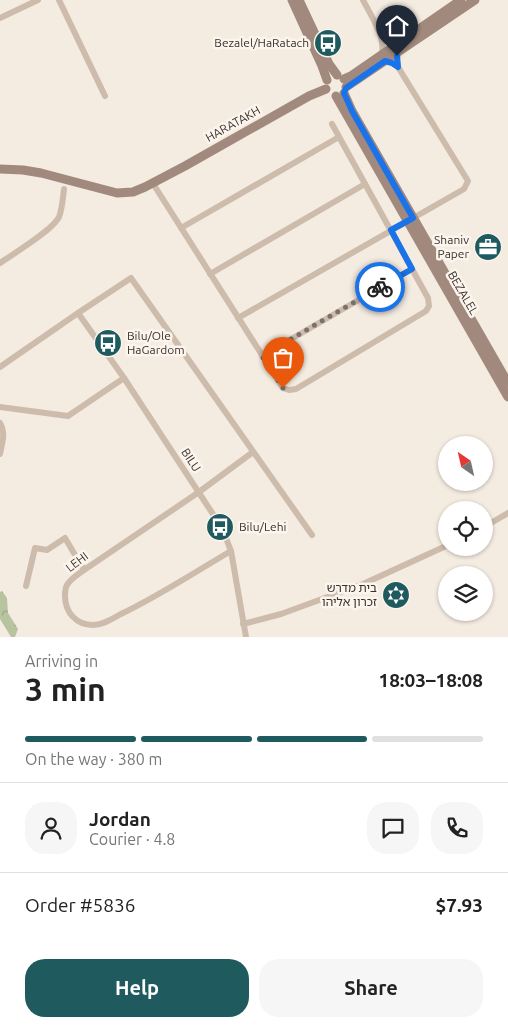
<!DOCTYPE html>
<html lang="en">
<head>
<meta charset="utf-8">
<style>
	:root { --surface:#fff; --page:#f6f6f6; --text:#222; --muted:#767676; --line:#e0e0e0; --accent:#1f5a5e }
	body { margin:0; font-family:Ubuntu,"Noto Sans Hebrew",sans-serif; background:var(--page); color:var(--text); height:100vh; display:flex; flex-direction:column; font-size:19px; white-space:nowrap }
	* { box-sizing:border-box; margin:0 }
	p { font-size:16px; color:var(--muted) }
	.icon { flex:none; width:28px; height:28px; fill:none; stroke:currentColor; stroke-width:2; stroke-linecap:round; stroke-linejoin:round }
	.map { position:relative; height:637px; overflow:hidden }
	.panel { display:flex; flex-direction:column; background:var(--surface); flex:1 }
	.panel>* { flex:none }
	.needle { width:32px; rotate:326deg }
	.fabs { position:absolute; left:438px; top:436px; display:grid; gap:10px }
	.fabs a { display:grid; place-items:center; width:55px; height:55px; border-radius:50%; background:var(--surface); box-shadow:0 1px 4px #0004; font-size:25px }
	.pin { position:absolute; display:grid; place-items:center; width:42px; height:42px; color:#fff; margin:-51px -21px; border-radius:50% 50% 50% 0; rotate:-45deg; box-shadow:0 0 5px #0007 }
	.pin .icon { rotate:45deg }
	.courier { position:absolute; display:grid; place-items:center; width:50px; height:50px; margin:-25px; border:4px solid #1a73e8; border-radius:50%; background:#fff; color:#222; box-shadow:0 1px 6px #0007 }
	.summary em { font-style:normal; font-weight:700 }
	.summary div { display:flex; flex-direction:column-reverse }
	.summary { display:flex; align-items:center; justify-content:space-between; height:85px; padding:0 25px }
	h1 { font-size:32px; font-weight:700; line-height:38px }
	.bar { display:grid; grid-template-columns:repeat(4,1fr); gap:8px 5px; align-content:center; height:60px; padding:0 25px }
	.bar i { height:6px; border-radius:4px; background:var(--line) }
	.bar .selected { background:var(--accent) }
	.bar p { grid-column:span 4 }
	.line { display:flex; align-items:center; gap:12px; padding:0 25px; border-top:1px solid var(--line) }
	.line div { flex:1 }
	.round { display:grid; place-items:center; flex:none; width:52px; height:52px; border-radius:20px; background:var(--page) }
	.button { display:flex; gap:10px; margin-top:auto; padding:10px 25px }
	.button a { flex:1; height:58px; border-radius:20px; background:var(--accent); color:#fff; font-size:20px; font-weight:700; line-height:58px; text-align:center }
	.button a+a { background:var(--page); color:var(--text) }
	.map>svg:first-child { display:block }
	.park { fill:url(#park-crowns) }
	.lines { fill:none; stroke-linecap:round; stroke-linejoin:round }
	.street { stroke:#cdbbac; stroke-width:6 }
	.secondary { stroke:#a18a7d; stroke-width:9 }
	.done { stroke:#7c716b; stroke-width:5; stroke-dasharray:0 9 }
	.route { stroke:#1a73e8; stroke-width:6 }
	.labels { text-anchor:middle; stroke-width:5; stroke-linejoin:round; paint-order:stroke }
	.poi-label { font-size:12px; fill:#3b302b; stroke:#fbf5ee; text-anchor:end }
	.street-label { font-size:12px; fill:#3b302b; stroke:#fbf5ee }
</style>
</head>
<body>
<div class="map">
<svg width="508" height="637" viewBox="0 0 508 637">
	<defs>
		<pattern id="park-crowns" width="20" height="18" patternUnits="userSpaceOnUse" patternTransform="scale(1.25)"><rect width="20" height="18" fill="#b8c4a0"/><path d="M2 6a3 3 0 1 1 6 0M12 15a3 3 0 1 1 6 0" fill="none" stroke="#97a083"/></pattern>
	</defs>
	<rect width="100%" height="100%" fill="#f4ebe1"/>
	<!-- park -->
	<path class="park" d="M2,591L7,598L8,613L18,629L15,637H11L0,619V592Z"/>
	<g class="lines">
		<!-- street -->
		<g class="street">
			<path d="M59,0L105,96"/>
			<path d="M363,0C371,16 385,35 382,54"/>
			<path d="M0,18L38,0"/>
			<path d="M381,36L388,40L399,42"/>
			<path d="M152,182L283,388L289,390L296,389L426,311L429,306L428,298L332,124"/>
			<path d="M181,228L339,137"/>
			<path d="M0,263C13,254 53,230 59,217C62,210 63,197 64,189"/>
			<path d="M210,274L365,184"/>
			<path d="M78,313L124,378L222,528L231,551L246,637"/>
			<path d="M238,318L464,189L468,181L398,67L397,60L398,53"/>
			<path d="M262,356L412,269"/>
			<path d="M0,367L78,313L131,278L312,535"/>
			<path d="M0,407L68,416L124,378"/>
			<path d="M0,423C6,433 2,443 0,454"/>
			<path d="M484,527L508,513"/>
			<path d="M231,551C195,572 159,596 121,614C112,619 103,625 93,625C76,625 65,612 65,596C65,592 65,588 67,585C71,578 79,574 84,570L199,492L253,452"/>
			<path d="M26,586L35,548L47,550L65,538L84,570"/>
			<path d="M243,624L281,614L363,584L446,546"/>
		</g>
		<!-- secondary -->
		<g class="secondary">
			<path d="M292,0L322,66L327,80"/>
			<path d="M299,0L329,64L337,75"/>
			<path d="M344,79L351,76L461,0"/>
			<path d="M346,87L475,0"/>
			<path d="M344,93L352,111L508,383"/>
			<path d="M336,96L508,397"/>
			<path d="M0,169L23,170L41,173L117,193L133,192L145,187L185,166L309,96L326,89"/>
		</g>
	</g>
	<g class="lines">
		<!-- done -->
		<path class="done" d="M283,388L262,356L380,287"/>
		<!-- route -->
		<path class="route" d="M380,287L412,269L391,230L413,218L352,111L344,93L346,88L385,61L392,63L398,67L397,56"/>
	</g>
	<!-- icons -->
	<defs>
		<g id="bus-disc" transform="scale(1.4375)"><circle r="9.5" fill="#1f5a5e" stroke="#fbf5ee"/><path d="M-5-6H5V4H4V6H2V4H-2V6H-4V4H-5ZM-3.5-4V0h7V-4ZM-3.5 1.2v1.5H-2V1.2ZM2 1.2v1.5H3.5V1.2Z" fill="#fff"/></g>
		<g id="office-disc" transform="scale(1.4375)"><circle r="9.5" fill="#1f5a5e" stroke="#fbf5ee"/><path d="M-6-3h4V-5.5h4V-3h4V5H-6ZM-1-4.5V-3h2v-1.5ZM-6 0V1H6V0Z" fill="#fff"/></g>
		<g id="synagogue-disc" transform="scale(1.4375)"><circle r="9.5" fill="#1f5a5e" stroke="#fbf5ee"/><path d="M0-6.5L5.6 3.2H-5.6ZM0 6.5L5.6-3.2H-5.6Z" fill="#fff"/></g>
	</defs>
	<g fill-rule="evenodd">
		<use href="#bus-disc" x="328" y="43"/>
		<use href="#office-disc" x="488" y="247"/>
		<use href="#bus-disc" x="108" y="343"/>
		<use href="#bus-disc" x="220" y="527"/>
		<use href="#synagogue-disc" x="396" y="595"/>
	</g>
	<g class="labels">
		<!-- poi labels -->
		<g class="poi-label">
			<text x="309" y="47">Bezalel/HaRatach</text>
			<text x="469" y="244">Shaniv<tspan x="469" dy="14">Paper</tspan></text>
			<text x="127" y="340" text-anchor="start">Bilu/Ole<tspan x="127" dy="14">HaGardom</tspan></text>
			<text x="239" y="531" text-anchor="start">Bilu/Lehi</text>
			<text x="377" y="592">בית מדרש<tspan x="377" dy="14">זכרון אליהו</tspan></text>
		</g>
		<!-- street labels -->
		<g class="street-label">
			<text transform="translate(233 124) rotate(-29)" y="4">HARATAKH</text>
			<text transform="translate(463 293) rotate(60)" y="4">BEZALEL</text>
			<text transform="translate(191 460) rotate(57)" y="4">BILU</text>
			<text transform="translate(77 562) rotate(-37)" y="4">LEHI</text>
		</g>
	</g>
</svg>
<div class="fabs">
<a><svg class="needle" viewBox="-14 -14 28 28"><path d="M0-13l5 13h-10z" fill="#e53935"/><path d="M0 13l5-13h-10z" fill="#767676"/></svg></a>
<a><svg class="icon" aria-label="locate" viewBox="0 0 24 24"><circle cx="12" cy="12" r="6"/><path d="M12 2v4M12 18v4M2 12h4M18 12h4"/></svg></a>
<a><svg class="icon" aria-label="layers" viewBox="0 0 24 24"><path d="M12 4l9 5-9 5-9-5zM3 14l9 5 9-5"/></svg></a>
</div>
<div class="pin" style="left:283px;top:388px;background:#ea580c"><svg class="icon" aria-label="bag" viewBox="0 0 24 24"><path d="M5 8h14l-1 12H6zM9 8a3 3 0 0 1 6 0"/></svg></div>
<div class="pin" style="left:397px;top:56px;background:#1f2937"><svg class="icon" aria-label="home" viewBox="0 0 24 24"><path d="M3 11l9-7 9 7M6 9v11h12V9"/></svg></div>
<div class="courier" style="left:380px;top:287px"><svg class="icon" aria-label="bike" viewBox="0 0 24 24"><circle cx="6" cy="16" r="4"/><circle cx="18" cy="16" r="4"/><path d="M6 16l4-8h5l3 8M10 8l3 8H6M13 5h3"/></svg></div>
</div>
<section class="panel">
<div class="summary"><div><h1>3 min</h1><p>Arriving in</p></div><em>18:03–18:08</em></div>
<div class="bar"><i class="selected"></i><i class="selected"></i><i class="selected"></i><i></i><p>On the way · 380 m</p></div>
<div class="line" style="height:90px"><a class="round"><svg class="icon" aria-label="person" viewBox="0 0 24 24"><circle cx="12" cy="8" r="4"/><path d="M4 21q1-7 8-7t8 7"/></svg></a><div><b>Jordan</b><p>Courier · 4.8</p></div><a class="round"><svg class="icon" aria-label="chat" viewBox="0 0 24 24"><path d="M4 5h16v11H9l-5 4z"/></svg></a><a class="round"><svg class="icon" aria-label="phone" viewBox="0 0 24 24"><path d="M5 4h4l2 5-3 2q2 4 5 5l2-3 5 2v4C11 20 4 13 5 4z"/></svg></a></div>
<div class="line" style="height:65px"><div>Order #5836</div><b>$7.93</b></div>
<div class="button"><a>Help</a><a>Share</a></div>
</section>
</body>
</html>
